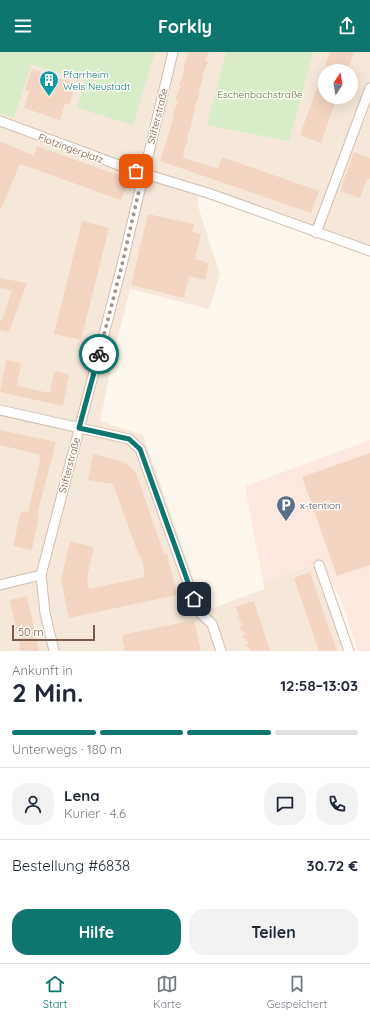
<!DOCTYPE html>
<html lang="de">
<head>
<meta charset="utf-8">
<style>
	:root { --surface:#fff; --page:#f2f2f3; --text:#1f2937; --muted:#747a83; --line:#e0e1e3; --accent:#0f766e }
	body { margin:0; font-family:Quicksand,sans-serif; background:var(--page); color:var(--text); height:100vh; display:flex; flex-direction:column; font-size:15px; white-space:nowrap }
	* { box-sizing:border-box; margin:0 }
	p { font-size:13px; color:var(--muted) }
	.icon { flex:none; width:22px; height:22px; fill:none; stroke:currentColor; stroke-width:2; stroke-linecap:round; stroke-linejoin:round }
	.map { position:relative; height:599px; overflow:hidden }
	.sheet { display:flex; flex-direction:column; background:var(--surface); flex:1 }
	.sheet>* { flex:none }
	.needle { width:26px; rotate:12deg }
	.controls { position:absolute; left:318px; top:12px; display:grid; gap:8px }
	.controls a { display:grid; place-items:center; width:40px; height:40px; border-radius:50%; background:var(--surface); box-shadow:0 4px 16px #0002; font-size:20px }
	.scale { position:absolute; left:12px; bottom:10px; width:83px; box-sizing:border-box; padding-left:4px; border:2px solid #7a5c4d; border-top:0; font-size:11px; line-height:14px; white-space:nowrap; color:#7a5c4d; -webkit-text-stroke:3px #fffaf3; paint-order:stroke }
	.pin { position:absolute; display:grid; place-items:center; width:34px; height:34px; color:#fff; margin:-17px; border-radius:8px; box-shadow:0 2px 6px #0006 }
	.courier { position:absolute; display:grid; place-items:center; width:40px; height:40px; margin:-20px; border:3px solid #0f766e; border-radius:50%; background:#fff; color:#222; box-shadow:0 1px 5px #0007 }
	.overview em { font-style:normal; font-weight:700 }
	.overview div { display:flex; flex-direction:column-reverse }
	.overview { display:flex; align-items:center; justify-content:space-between; height:68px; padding:0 12px }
	h1 { font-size:26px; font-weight:700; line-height:30px }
	.bar { display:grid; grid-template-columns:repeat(4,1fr); gap:6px 4px; align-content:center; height:48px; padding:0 12px }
	.bar i { height:5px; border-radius:3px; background:var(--line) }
	.bar .selected { background:var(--accent) }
	.bar p { grid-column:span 4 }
	.line { display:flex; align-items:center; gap:10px; padding:0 12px; border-top:1px solid var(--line) }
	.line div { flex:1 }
	.round { display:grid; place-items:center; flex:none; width:42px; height:42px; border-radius:16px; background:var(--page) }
	.cta { display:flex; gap:8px; margin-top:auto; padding:8px 12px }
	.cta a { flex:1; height:46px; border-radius:16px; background:var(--accent); color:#fff; font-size:16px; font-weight:700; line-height:46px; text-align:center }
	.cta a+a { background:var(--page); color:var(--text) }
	header { display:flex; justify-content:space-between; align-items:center; height:52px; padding:0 12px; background:var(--accent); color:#fff; font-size:18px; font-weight:700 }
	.menu { display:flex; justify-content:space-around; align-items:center; height:56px; border-top:1px solid var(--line); background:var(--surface); font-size:11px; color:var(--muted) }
	.menu a { display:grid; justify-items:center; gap:2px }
	.menu .selected { color:var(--accent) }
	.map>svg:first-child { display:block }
	.residential { fill:#f5e8da; fill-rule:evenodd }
	.commercial { fill:#fde8e0 }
	.green { fill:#d8ecc9 }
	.building { fill:#f3d5c3 }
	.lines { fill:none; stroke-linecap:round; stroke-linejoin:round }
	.minor-casing { stroke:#d1beb0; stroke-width:11 }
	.minor { stroke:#fff; stroke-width:9 }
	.done { stroke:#a89285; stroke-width:4; stroke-dasharray:0 7.2 }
	.route { stroke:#0f766e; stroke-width:5 }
	.labels { text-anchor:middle; stroke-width:3; stroke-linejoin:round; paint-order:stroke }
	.culture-label { font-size:10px; fill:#0d838f; stroke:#fffaf3; text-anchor:start }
	.park-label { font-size:10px; fill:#537a41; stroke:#fffaf3 }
	.street-label { font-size:10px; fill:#7a5c4d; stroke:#fffaf3 }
	.service-label { font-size:10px; fill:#4e5e75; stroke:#fffaf3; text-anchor:start }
</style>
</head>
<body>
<header><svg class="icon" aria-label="menu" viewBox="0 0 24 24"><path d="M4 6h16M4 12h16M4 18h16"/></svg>Forkly<svg class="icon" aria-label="share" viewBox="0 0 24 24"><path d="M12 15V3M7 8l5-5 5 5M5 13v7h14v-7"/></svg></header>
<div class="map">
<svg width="370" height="599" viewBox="0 0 370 599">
	<rect width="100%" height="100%" fill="#fdf6ec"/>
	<!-- residential -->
	<path class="residential" d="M0,0H370V204L198,142V154L220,222L209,257L130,237L115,296L100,369L143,383L205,559L265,537L263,530L322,510L353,599H0ZM325,19H351V45H325Z"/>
	<!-- commercial -->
	<path class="commercial" d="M370,388V599H358L343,553L322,510L263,530L245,434Z"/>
	<!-- green -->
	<g class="green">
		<path d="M0,0H155L133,73L77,56L85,29L23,10L31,13L14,66L0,61Z"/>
		<path d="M226,0H313L289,89L207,73Z"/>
	</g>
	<!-- building -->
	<g class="building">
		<path d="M189,0H209L205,8L208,10L202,24H204L198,41H200L194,56L196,57L191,71H192L187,86L188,87L183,101L184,102L183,106L218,116L222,105L319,139L311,161L160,109L174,64L172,63L178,49L175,48L181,34L179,33L185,17L183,16Z"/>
		<path d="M330,0H354L347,19H325V45H337L321,91L300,83Z"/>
		<path d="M32,17L76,31L69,53L65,51L60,68L24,56L29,39L25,38Z"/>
		<path d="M0,89L34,104L37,94L129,127L121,148L20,112L0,159Z"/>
		<path d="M354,100L370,106V127L367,126L360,146L340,139Z"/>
		<path d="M148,162L194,172L192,180L201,182L195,207L209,211L205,228L189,224L184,246L131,233Z"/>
		<path d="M82,169L109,176L81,288L54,282Z"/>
		<path d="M0,226L27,231L9,280L0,278V268H2L12,238L0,236Z"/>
		<path d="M6,308L21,311L17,334L50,341L54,319L69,322L63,354L0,340Z"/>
		<path d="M0,378L56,390L37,463H39L32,498L13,494L21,459L28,461L41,403L0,393Z"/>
		<path d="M370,401V513L337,524L302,425Z"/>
		<path d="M93,402L121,409L127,412L136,421L164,502H167L177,543L69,566L61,528L70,489L94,495L87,526L89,537L145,525L141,504H139L113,432L88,428Z"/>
		<path d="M310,520L325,565L337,599H319L294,526Z"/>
		<path d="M27,544L31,563L39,599H21L12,558L10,548Z"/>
		<path d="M254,549L260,568L270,599H252L245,593L249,591L242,584L246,582L239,575L243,573L236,565H239L236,555Z"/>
		<path d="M194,568L201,599H125L122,583Z"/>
	</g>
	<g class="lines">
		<!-- minor casing -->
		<g class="minor-casing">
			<g id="minor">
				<path d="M0,69L132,118L208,141L370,199"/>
				<path d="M316,181L370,36"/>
				<path d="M0,358L129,387L140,397L198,559L212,572L221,599"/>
				<path d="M319,513L349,599"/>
				<path d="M0,533L41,523"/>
				<path d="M54,599L45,561L41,523L122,213L173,0"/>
			</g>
		</g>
		<!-- minor -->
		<use href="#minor" class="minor"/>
	</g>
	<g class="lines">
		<!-- done -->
		<path class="done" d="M99,302L122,213L143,121L136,119"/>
		<!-- route -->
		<path class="route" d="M99,302L79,376L129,387L140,397L194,547"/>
	</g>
	<!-- icons -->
	<defs>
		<g id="building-pin" transform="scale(1)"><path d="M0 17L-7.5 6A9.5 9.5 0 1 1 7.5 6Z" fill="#0f9aa8" stroke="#fffaf3"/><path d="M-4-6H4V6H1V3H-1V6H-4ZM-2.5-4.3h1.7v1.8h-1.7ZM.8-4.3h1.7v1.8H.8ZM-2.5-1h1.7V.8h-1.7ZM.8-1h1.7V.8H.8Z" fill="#fff"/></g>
		<g id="parking-pin" transform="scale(1)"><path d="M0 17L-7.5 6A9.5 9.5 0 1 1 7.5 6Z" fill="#5c6f8a" stroke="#fffaf3"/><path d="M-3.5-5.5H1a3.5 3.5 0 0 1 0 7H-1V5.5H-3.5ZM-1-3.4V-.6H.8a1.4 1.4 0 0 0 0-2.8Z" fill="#fff"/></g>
	</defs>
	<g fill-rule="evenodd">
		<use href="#building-pin" x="49" y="28"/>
		<use href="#parking-pin" x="286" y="453"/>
	</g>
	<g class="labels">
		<!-- culture labels -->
		<g class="culture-label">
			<text x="63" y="26">Pfarrheim<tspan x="63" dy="12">Wels Neustadt</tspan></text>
		</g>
		<!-- park labels -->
		<g class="park-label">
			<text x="260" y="46">Eschenbachstraße</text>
		</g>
		<!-- street labels -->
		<g class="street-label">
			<text transform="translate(157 64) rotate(-76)" y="4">Stifterstraße</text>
			<text transform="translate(71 96) rotate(20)" y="4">Flotzingerplatz</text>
			<text transform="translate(69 413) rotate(-75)" y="4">Stifterstraße</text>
		</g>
		<!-- service labels -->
		<g class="service-label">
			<text x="300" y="457">x-tention</text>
		</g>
	</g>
</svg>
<div class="controls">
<a><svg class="needle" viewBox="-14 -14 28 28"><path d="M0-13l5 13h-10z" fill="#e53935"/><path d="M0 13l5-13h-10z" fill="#747a83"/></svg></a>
</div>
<div class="scale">50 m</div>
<div class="pin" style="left:136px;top:119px;background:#ea580c"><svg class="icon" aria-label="bag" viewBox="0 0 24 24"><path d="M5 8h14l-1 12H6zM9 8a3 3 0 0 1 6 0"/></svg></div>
<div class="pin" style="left:194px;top:547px;background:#1f2937"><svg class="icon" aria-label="home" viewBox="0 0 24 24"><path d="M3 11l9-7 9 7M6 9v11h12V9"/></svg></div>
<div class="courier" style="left:99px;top:302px"><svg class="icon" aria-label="bike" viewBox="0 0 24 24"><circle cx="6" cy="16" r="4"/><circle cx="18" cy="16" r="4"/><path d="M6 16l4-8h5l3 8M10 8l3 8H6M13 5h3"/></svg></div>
</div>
<section class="sheet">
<div class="overview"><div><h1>2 Min.</h1><p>Ankunft in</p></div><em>12:58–13:03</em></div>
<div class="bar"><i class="selected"></i><i class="selected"></i><i class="selected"></i><i></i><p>Unterwegs · 180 m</p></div>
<div class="line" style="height:72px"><a class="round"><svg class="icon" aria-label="person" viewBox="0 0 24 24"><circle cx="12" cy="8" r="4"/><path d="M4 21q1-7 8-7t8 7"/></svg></a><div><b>Lena</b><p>Kurier · 4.6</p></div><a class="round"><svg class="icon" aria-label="chat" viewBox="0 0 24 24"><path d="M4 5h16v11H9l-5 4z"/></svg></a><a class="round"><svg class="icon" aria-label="phone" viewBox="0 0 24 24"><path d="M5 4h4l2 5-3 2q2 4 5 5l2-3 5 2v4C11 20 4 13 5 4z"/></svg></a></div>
<div class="line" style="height:52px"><div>Bestellung #6838</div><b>30.72 €</b></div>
<div class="cta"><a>Hilfe</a><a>Teilen</a></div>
</section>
<nav class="menu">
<a class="selected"><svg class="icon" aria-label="home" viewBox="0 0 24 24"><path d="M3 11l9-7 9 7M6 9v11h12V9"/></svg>Start</a>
<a><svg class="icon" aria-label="map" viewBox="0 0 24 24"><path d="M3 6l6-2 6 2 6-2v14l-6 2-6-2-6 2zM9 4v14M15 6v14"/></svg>Karte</a>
<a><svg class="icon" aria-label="saved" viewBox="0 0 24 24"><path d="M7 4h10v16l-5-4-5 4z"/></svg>Gespeichert</a>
</nav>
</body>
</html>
